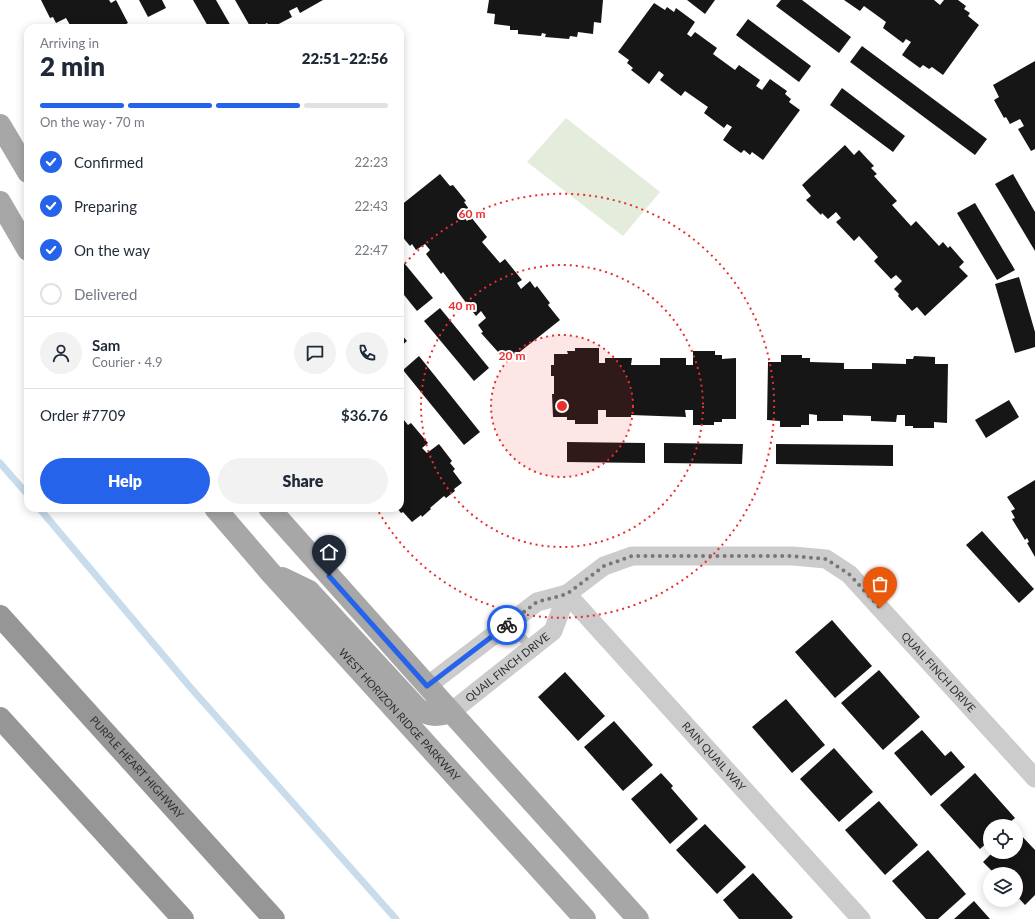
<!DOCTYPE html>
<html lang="en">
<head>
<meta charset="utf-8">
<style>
	:root { --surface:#fff; --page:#f2f2f3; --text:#1f2937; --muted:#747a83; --line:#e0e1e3; --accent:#2563eb }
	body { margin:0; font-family:Lato,sans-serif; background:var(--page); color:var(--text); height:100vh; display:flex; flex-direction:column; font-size:15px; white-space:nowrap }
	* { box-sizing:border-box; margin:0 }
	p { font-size:13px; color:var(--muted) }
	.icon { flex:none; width:22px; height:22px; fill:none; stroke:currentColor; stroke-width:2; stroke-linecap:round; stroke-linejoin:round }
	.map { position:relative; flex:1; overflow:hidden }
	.sheet { position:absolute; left:24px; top:24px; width:380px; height:488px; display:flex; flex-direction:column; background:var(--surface); border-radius:12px; box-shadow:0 2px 10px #0003 }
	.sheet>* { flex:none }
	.controls { position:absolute; left:983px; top:819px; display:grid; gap:8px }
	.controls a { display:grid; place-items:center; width:40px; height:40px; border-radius:50%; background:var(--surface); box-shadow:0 2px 10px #0003; font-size:20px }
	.pin { position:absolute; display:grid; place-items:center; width:34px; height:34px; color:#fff; margin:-41px -17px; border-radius:50% 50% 50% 0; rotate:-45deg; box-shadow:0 0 4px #0007 }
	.pin .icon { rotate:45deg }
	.courier { position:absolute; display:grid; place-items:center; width:40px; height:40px; margin:-20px; border:3px solid #2563eb; border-radius:50%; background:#fff; color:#222; box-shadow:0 1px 5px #0007 }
	.headline em { font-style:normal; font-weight:800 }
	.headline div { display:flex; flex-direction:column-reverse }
	.headline { display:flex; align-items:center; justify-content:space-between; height:68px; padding:0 16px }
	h1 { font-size:26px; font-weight:800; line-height:30px }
	.bar { display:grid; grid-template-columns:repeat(4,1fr); gap:6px 4px; align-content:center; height:48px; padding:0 16px }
	.bar i { height:5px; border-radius:3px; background:var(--line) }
	.bar .current { background:var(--accent) }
	.bar p { grid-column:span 4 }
	.line { display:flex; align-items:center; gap:10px; padding:0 16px; border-top:1px solid var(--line) }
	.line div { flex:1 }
	.round { display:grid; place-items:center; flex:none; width:42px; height:42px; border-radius:21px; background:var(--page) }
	ol { padding:0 16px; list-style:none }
	li { display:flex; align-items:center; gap:12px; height:44px }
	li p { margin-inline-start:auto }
	li .icon { padding:4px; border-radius:50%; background:var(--accent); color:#fff; stroke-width:4 }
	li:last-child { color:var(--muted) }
	li i { width:22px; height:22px; border:2px solid var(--line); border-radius:50% }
	.button { display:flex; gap:8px; margin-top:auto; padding:8px 16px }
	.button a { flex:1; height:46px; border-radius:24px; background:var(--accent); color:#fff; font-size:16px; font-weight:800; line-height:46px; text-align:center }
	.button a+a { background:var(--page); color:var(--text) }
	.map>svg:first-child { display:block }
	.green { fill:#e4ecdc }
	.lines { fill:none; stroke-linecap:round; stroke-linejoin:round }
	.stream { stroke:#c8dcec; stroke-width:7 }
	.building { fill:#161616 }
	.lane { stroke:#ccc; stroke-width:9 }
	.street { stroke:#ccc; stroke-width:19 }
	.primary { stroke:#a7a7a7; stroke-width:22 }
	.highway { stroke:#969696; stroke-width:22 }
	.done { stroke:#787878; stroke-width:4; stroke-dasharray:0 7.2 }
	.route { stroke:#2563eb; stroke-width:5 }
	.ring { fill:none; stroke:#e92e2f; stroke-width:2; stroke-dasharray:2 4 }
	.labels { text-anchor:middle; stroke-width:4; stroke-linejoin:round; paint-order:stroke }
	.street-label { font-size:11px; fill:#2f2f2f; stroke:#fff }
	.centre { fill:#e92e2f; stroke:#fff; stroke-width:2 }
	.ring-label { font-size:12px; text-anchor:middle; font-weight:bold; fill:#e92e2f; stroke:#fff; stroke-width:4; stroke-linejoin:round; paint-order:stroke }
</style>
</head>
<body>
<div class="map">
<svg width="1035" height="919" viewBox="0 0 1035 919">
	<rect width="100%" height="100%" fill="#fff"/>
	<!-- green -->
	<path class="green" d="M566,118L660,192L623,236L527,162Z"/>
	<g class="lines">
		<!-- stream -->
		<g class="stream">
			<path d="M0,463L28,495"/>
			<path d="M39,508L190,687L396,919"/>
		</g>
	</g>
	<!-- building -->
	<g class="building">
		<path d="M41,0H109L111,3L116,0L128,23L122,26L123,28H65L70,25L66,18L56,23L53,17L50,18Z"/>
		<path d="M139,0H162L166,8L148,17Z"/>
		<path d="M193,0H216L232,28H209Z"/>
		<path d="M235,0H323L300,13L297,7L289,11L292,17L271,28L267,23L258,28H251Z"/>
		<path d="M489,0H603L601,23L594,22L593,34L578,32L577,37L570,36L569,39L545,37L546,34L542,33L541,36L518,34V30H510V26L494,24L495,14L487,13Z"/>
		<path d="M687,0H715L705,14Z"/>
		<path d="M781,0H802L851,37L839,53L776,6Z"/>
		<path d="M844,0H934L940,5L944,0H958L966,6L964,9L970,13L968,16L979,25L943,75L932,67L929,69L923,65L920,68L902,55L911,42L906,39L903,43L883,28L886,22L864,6L860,11Z"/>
		<path d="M654,3L665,10L667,7L674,12L676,8L695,22L687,34L691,37L695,32L717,48L713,54L735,70L739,65L760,80L756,86L762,90L770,79L787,91L785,94L791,99L789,102L800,110L763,160L752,152L750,155L744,150L741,153L723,140L732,127L727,124L724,128L704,113L708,107L685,91L681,96L660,80L664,75L659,71L649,84L631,70L633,68L627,63L629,60L618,52Z"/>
		<path d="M748,19L811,66L799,82L736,35Z"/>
		<path d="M862,46L987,139L975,155L850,62Z"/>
		<path d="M1035,61V149L1031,151L1018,129L1024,126L1020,119L1010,124L1006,117L1004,118L994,100L999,97L993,85Z"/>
		<path d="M842,88L905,136L893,152L830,105Z"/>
		<path d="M845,145L854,155L859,150L874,166L871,168L877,174L874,176L897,201L892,205L911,226L916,221L939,246L943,242L948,248L950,246L964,262L959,267L968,276L925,316L917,307L912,311L898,296L899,294L894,289L902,281L896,275L891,279L874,261L878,257L859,236L854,241L836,222L841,218L836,212L828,219L822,213L821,215L806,200L811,196L802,185Z"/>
		<path d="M440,174L450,186L453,185L466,201L464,202L469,209L462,215L467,221L471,217L487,237L482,242L500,263L505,259L522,280L517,283L521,289L530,281L535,288L537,286L550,303L548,305L560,320L507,362L481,333L483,332L478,325L486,318L481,311L476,316L443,272L441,274L426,254L430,250L425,244L416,250L412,244L410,246L400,234V206Z"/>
		<path d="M1013,174L1035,212V251L995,184Z"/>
		<path d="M975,203L1015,270L997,280L957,213Z"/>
		<path d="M400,258L433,298L417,311L400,290Z"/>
		<path d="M1019,277L1035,332V347L1015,353L995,284Z"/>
		<path d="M440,308L489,368L474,381L424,321Z"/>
		<path d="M400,333L407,341L400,347Z"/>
		<path d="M575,348H599V363H605V358H632L631,365H660V358H686V365H693V351H715V355H722V359L736,358V419H722V422H714V425H693V410H685L686,417L631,415V417H606V410H598V424H575V420H567V417H553L552,394H554V376H551V365H554V354H568L567,351H575Z"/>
		<path d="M781,355H802V358H810V362L844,363V369H872V363L906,364V359H913L914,356L935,357V364H948L947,423L934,422V428H913V426H905V415H897L896,422L871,421V416L843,415V421H817V415L809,414V425H801V427H780V421L767,420L768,362H781Z"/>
		<path d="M419,356L480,432L464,445L403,370Z"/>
		<path d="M1009,400L1019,417L986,438L975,420Z"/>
		<path d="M400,415L408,425L411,423L428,443L422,448L427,453L439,444L452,461L450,463L455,469L453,471L462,483L454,489L455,491L446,498L444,496L430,508L431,509L422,517L421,515L412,522L403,512L401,513L397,508H400Z"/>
		<path d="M567,442L645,443V463L567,462Z"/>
		<path d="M664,443L743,444L742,464L664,463Z"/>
		<path d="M776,444L893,445V466L776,464Z"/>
		<path d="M1035,480V557L1027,543L1029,542L1027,538L1025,540L1012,519L1015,518L1011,511L1015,509L1007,497Z"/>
		<path d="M982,531L1034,589L1019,603L966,545Z"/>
		<path d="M832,620L872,666L835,698L795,652Z"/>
		<path d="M879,670L920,717L883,750L841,703Z"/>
		<path d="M565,672L605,716L578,741L538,697Z"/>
		<path d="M786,699L825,745L792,773L752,727Z"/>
		<path d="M614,721L653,765L623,791L584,747Z"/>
		<path d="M922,730L945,756L951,751L965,767L931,796L894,753Z"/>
		<path d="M834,748L873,792L839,822L800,779Z"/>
		<path d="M661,773L673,786L671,788L698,819L670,844L631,799Z"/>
		<path d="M975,773L1015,818L1005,826H990V840L980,849L940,805Z"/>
		<path d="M879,801L918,845L885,875L845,830Z"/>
		<path d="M705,824L746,867L717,894L676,850Z"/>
		<path d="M1016,830L1035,850V895L1025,905L1016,895V874H995L983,862L993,852H1016Z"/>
		<path d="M928,850L966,894L938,919H926L892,881Z"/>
		<path d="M753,873L793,917L791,919H739L723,900Z"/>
		<path d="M974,901L990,919H954Z"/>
	</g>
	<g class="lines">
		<!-- lane -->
		<path class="lane" d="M509,623L531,648"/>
		<!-- street -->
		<g class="street">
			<path id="s1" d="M567,594L861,919"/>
			<path id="s2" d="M427,686L537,602L567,594L604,566L632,556H793L826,559L849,574L1035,778"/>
			<path id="s3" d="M451,712L553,631L567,594"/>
		</g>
		<!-- primary -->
		<g class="primary">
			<path d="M0,125L28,172"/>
			<path d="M0,202L28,250"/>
			<path id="s4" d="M215,508L270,572L585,919"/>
			<path d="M269,508L451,712L638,919"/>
			<path d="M282,578L309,591L417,708C430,717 436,716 451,712"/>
		</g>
		<!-- highway -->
		<g class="highway">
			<path id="s5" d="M0,616L274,919"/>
			<path d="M0,718L183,919"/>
		</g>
	</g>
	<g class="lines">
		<!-- done -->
		<path class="done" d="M507,625L537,602L567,594L604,566L632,556H792L826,559L849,574L880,608"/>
		<!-- route -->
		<path class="route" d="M329,576L427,686L507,625"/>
	</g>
	<!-- distance rings -->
	<circle cx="562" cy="406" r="71" fill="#e92e2f" fill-opacity=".12"/>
	<g class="ring">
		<circle cx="562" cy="406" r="71"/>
		<circle cx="562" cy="406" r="141"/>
		<path d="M401 268A212 212 0 1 1 377 509"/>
	</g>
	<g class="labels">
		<!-- street labels -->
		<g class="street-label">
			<text dy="4" stroke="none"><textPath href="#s3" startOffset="72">QUAIL FINCH DRIVE</textPath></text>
			<text dy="4" stroke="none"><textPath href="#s2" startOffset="600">QUAIL FINCH DRIVE</textPath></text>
			<text dy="4" stroke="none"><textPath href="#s4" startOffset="277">WEST HORIZON RIDGE PARKWAY</textPath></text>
			<text dy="4" stroke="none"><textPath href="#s1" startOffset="219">RAIN QUAIL WAY</textPath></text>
			<text dy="4" stroke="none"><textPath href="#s5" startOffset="204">PURPLE HEART HIGHWAY</textPath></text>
		</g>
	</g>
	<circle cx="562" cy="406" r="6" class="centre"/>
	<g class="ring-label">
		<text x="472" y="218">60 m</text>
		<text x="462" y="310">40 m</text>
		<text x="512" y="360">20 m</text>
	</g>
</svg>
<div class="controls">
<a><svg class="icon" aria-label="locate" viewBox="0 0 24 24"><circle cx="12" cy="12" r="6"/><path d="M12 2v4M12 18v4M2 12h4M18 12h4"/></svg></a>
<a><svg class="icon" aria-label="layers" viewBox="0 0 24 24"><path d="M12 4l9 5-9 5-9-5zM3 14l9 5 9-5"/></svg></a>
</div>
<div class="pin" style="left:880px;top:608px;background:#ea580c"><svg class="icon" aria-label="bag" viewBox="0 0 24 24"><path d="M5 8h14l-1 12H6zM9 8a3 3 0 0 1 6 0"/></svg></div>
<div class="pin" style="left:329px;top:576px;background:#1f2937"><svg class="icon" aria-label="home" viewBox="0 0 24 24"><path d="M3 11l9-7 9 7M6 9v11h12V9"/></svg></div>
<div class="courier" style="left:507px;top:625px"><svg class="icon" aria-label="bike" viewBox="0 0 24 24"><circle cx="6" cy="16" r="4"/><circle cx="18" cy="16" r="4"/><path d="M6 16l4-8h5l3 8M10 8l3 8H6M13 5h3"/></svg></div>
<section class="sheet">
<div class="headline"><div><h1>2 min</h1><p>Arriving in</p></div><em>22:51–22:56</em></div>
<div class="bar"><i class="current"></i><i class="current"></i><i class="current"></i><i></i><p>On the way · 70 m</p></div>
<ol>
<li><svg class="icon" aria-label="check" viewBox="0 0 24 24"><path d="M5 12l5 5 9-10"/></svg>Confirmed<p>22:23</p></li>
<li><svg class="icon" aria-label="check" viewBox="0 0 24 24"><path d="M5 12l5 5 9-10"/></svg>Preparing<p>22:43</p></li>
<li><svg class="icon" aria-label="check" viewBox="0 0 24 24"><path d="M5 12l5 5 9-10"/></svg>On the way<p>22:47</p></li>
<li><i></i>Delivered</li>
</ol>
<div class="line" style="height:72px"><a class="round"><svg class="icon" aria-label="person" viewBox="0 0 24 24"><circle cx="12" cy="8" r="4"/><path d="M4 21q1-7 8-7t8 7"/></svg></a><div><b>Sam</b><p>Courier · 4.9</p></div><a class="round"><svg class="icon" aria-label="chat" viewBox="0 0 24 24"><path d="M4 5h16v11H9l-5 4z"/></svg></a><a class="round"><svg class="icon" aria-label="phone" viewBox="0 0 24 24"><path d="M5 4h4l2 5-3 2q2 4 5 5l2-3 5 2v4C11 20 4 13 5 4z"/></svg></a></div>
<div class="line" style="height:52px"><div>Order #7709</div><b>$36.76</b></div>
<div class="button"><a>Help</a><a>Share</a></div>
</section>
</div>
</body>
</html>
